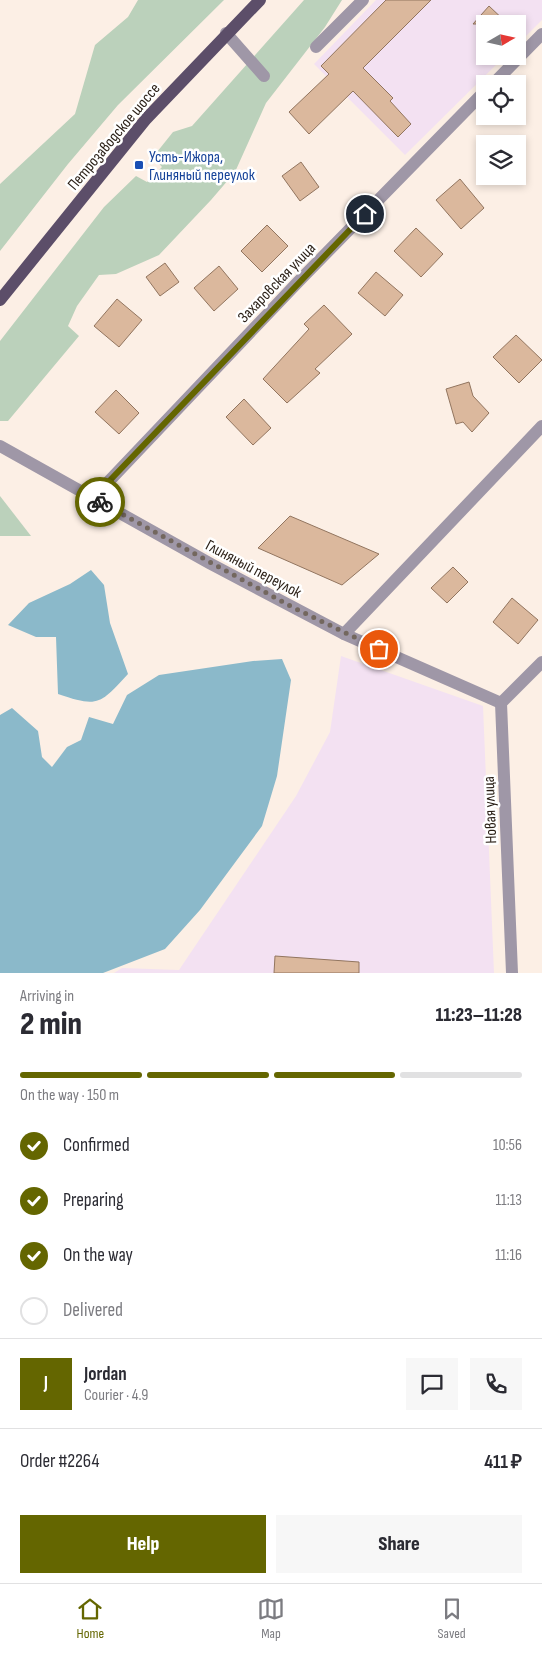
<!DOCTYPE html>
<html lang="en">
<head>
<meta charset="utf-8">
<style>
	:root { --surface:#fff; --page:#f7f7f7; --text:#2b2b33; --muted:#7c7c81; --line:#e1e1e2; --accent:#646600 }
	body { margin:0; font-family:"Sofia Sans Condensed",sans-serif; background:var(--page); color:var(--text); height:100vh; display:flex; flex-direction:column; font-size:19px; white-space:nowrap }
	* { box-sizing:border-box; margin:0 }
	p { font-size:16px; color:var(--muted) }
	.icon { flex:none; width:28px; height:28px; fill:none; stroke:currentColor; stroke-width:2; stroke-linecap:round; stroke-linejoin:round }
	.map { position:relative; height:973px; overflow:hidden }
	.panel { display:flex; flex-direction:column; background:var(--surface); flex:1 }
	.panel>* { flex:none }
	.needle { width:32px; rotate:81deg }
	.fabs { position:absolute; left:476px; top:15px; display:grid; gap:10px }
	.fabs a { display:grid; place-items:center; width:50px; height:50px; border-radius:0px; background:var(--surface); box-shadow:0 2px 8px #0003; font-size:25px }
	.pin { position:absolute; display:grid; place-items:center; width:42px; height:42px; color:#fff; margin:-21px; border:2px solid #fff; border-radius:50%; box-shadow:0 1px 5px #0007 }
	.courier { position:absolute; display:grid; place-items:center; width:50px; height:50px; margin:-25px; border:4px solid #646600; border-radius:50%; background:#fff; color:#222; box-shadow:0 1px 6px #0007 }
	.head em { font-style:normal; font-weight:800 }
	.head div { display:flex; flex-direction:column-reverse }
	.head { display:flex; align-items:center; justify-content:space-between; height:85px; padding:0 20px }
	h1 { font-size:32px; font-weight:800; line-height:38px }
	.bar { display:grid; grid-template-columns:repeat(4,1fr); gap:8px 5px; align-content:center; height:60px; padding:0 20px }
	.bar i { height:6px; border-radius:4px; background:var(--line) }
	.bar .selected { background:var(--accent) }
	.bar p { grid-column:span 4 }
	.line { display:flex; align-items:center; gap:12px; padding:0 20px; border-top:1px solid var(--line) }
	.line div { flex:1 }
	.round { display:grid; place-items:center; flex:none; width:52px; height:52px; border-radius:0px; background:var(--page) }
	ol { padding:0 20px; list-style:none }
	li { display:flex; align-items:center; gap:15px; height:55px }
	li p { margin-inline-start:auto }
	li .icon { padding:5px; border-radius:50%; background:var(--accent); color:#fff; stroke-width:4 }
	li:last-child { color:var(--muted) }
	li i { width:28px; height:28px; border:2px solid var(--line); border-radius:50% }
	.button { display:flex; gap:10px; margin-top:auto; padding:10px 20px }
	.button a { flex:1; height:58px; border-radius:0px; background:var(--accent); color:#fff; font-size:20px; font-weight:800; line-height:58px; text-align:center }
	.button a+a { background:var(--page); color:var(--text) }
	.tabs { display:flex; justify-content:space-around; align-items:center; height:70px; border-top:1px solid var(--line); background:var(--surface); font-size:14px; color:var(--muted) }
	.tabs a { display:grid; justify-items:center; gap:2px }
	.tabs .selected { color:var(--accent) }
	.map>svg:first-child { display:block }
	.industrial { fill:#f3e1f2 }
	.green { fill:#bbd1bb }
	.water { fill:#8bb9ca }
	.building { fill:#dbb89d; stroke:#92755f }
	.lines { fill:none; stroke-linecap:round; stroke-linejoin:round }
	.minor { stroke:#9f97a7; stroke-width:12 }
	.major { stroke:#5c4e69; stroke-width:12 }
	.done { stroke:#73675e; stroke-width:5; stroke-dasharray:0 9 }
	.route { stroke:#646600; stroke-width:6 }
	.transit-dot { fill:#1a4fb4; stroke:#fff; stroke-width:2 }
	.labels { text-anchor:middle; stroke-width:5; stroke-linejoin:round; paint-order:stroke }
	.street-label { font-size:16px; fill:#291e15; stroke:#fff }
	.transit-label { font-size:16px; fill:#164399; stroke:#fff; text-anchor:start }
</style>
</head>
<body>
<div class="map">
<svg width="542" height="973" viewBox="0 0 542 973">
	<rect width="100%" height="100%" fill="#fcefe5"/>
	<!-- industrial -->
	<g class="industrial">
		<path d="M376,0H542V20L518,44V24H485V56H505L405,155L314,64Z"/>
		<path d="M341,656L483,706L494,973H114L122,968L179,970L296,796L330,732Z"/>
	</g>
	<!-- green -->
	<g class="green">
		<path d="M138,0H224L118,105L68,164L0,251V184L75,114L95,45L128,17Z"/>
		<path d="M304,0H342L325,27L266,103L235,172L211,200L159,255L116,274L99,275L77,306L68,326L79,336L8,421H0V341L104,207L136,176L147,182L162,167L153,157L173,132L192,126Z"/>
		<path d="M0,496L31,536H0Z"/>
	</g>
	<!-- water -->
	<g class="water">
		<path d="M91,570L104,585L110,623L128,674C100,704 99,708 58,694L56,637H36L8,625L29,603L70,584Z"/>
		<path d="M282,659L291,680L277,776L262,826L200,910L165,949L103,973H0V715L12,708L38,731L42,757L52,767L67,747L81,740L89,717L113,724L127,695L159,675L253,661Z"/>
	</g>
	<!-- building -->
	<g class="building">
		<path d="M386,0H431L363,68L393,98L390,101L411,124L398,137L353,91L309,134L289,112L329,74L321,66Z"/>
		<path d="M489,6L508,24H473Z"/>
		<path d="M301,162L319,187L300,201L282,176Z"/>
		<path d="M460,179L484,208L461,229L436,200Z"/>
		<path d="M267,225L288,246L262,272L241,251Z"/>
		<path d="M416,228L443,254L421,277L394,251Z"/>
		<path d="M165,263L179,282L160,296L146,277Z"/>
		<path d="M219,266L238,289L214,311L194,288Z"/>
		<path d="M376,272L403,295L385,316L358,293Z"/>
		<path d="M117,299L142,320L119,347L94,326Z"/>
		<path d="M324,305L352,334L315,369L320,373L287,403L263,379L309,329L304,324Z"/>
		<path d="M516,335L542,360L519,383L493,357Z"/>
		<path d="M469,382L473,396L489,413L472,432L463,422L456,424L446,389Z"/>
		<path d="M116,390L139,413L119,434L95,412Z"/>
		<path d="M244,399L271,428L253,445L226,417Z"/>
		<path d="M290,516L379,554L342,585L258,548Z"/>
		<path d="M453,567L468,582L447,603L431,588Z"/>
		<path d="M512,598L538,620L518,644L493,622Z"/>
		<path d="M275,956L359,962V973H274Z"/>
	</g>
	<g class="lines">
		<!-- minor -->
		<g class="minor">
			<path d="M226,33L264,76"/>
			<path d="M316,47L363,0"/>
			<path d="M493,84L542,34"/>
			<path d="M0,446L211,564L344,634L501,703"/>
			<path d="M93,498L298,282L485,91"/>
			<path d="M344,634L542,426"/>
			<path d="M512,973L501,703L542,662"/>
		</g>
		<!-- major -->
		<path class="major" d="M0,300L146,119L260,0"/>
	</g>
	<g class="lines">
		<!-- done -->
		<path class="done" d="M100,502L294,608L379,649"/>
		<!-- route -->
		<path class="route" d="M100,502L93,498L365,214"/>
	</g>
	<!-- markers -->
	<rect class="transit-dot" x="134" y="160" width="10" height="10" rx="2.5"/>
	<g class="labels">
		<!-- street labels -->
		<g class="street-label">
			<text transform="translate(113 136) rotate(-50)" y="6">Петрозаводское шоссе</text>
			<text transform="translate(276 282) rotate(-46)" y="6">Захаровская улица</text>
			<text transform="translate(254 568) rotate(28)" y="6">Глиняный переулок</text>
			<text transform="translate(489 810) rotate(-92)" y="6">Новая улица</text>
		</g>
		<!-- transit labels -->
		<g class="transit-label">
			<text x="149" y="162">Усть-Ижора,<tspan x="149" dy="18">Глиняный переулок</tspan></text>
		</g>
	</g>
</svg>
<div class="fabs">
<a><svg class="needle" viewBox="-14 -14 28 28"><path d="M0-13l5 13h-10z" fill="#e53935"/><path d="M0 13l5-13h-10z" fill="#7c7c81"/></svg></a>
<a><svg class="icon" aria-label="locate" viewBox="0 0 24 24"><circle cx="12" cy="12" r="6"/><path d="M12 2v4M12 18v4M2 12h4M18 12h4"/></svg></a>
<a><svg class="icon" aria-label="layers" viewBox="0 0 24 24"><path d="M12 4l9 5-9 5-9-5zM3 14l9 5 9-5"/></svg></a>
</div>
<div class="pin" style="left:379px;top:649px;background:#ea580c"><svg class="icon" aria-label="bag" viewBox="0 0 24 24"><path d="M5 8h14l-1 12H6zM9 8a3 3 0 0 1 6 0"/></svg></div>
<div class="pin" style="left:365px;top:214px;background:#1f2937"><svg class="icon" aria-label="home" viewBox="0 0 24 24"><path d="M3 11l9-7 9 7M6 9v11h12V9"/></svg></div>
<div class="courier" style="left:100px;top:502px"><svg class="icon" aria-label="bike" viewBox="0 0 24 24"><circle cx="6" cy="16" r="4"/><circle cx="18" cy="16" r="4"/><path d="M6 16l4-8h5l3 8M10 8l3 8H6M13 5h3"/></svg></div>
</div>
<section class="panel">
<div class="head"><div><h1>2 min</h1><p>Arriving in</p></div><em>11:23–11:28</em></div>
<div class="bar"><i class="selected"></i><i class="selected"></i><i class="selected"></i><i></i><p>On the way · 150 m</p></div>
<ol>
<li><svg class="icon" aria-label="check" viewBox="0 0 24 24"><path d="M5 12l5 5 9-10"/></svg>Confirmed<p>10:56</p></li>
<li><svg class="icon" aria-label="check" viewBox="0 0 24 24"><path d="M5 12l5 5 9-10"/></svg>Preparing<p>11:13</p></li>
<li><svg class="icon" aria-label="check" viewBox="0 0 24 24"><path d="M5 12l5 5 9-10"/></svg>On the way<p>11:16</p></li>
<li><i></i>Delivered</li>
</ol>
<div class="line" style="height:90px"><b class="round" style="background:var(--accent);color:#fff">J</b><div><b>Jordan</b><p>Courier · 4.9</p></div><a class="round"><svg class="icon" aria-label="chat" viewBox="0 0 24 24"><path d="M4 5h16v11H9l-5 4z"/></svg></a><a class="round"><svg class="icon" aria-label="phone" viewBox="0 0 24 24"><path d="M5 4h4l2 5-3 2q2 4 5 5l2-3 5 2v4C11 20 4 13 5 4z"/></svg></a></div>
<div class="line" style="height:65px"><div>Order #2264</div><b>411 ₽</b></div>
<div class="button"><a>Help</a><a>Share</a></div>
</section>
<nav class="tabs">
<a class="selected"><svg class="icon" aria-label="home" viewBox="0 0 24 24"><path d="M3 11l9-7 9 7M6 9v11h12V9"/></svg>Home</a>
<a><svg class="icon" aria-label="map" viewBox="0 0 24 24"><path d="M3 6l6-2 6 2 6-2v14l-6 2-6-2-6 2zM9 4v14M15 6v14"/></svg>Map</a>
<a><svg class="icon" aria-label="saved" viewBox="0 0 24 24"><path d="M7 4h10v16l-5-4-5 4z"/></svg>Saved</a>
</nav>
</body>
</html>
